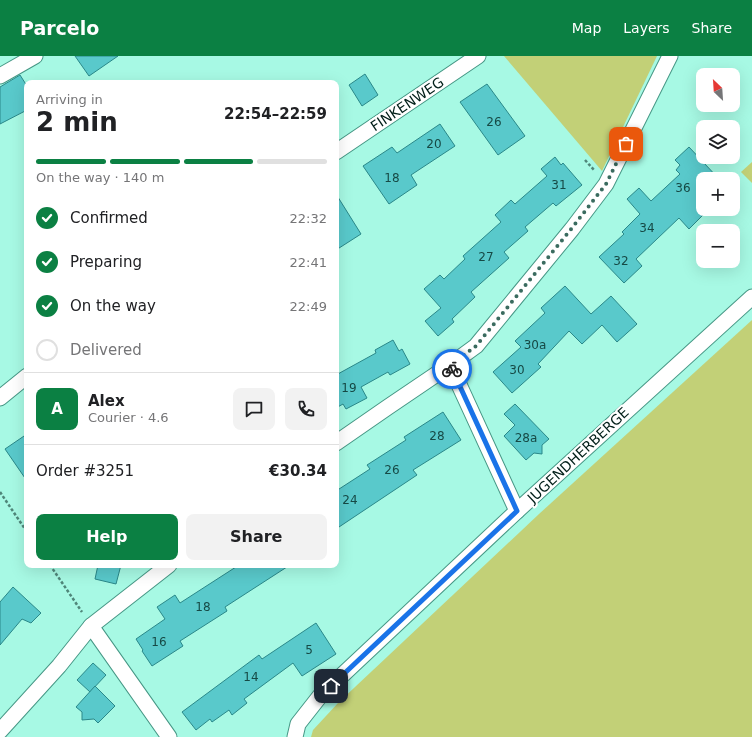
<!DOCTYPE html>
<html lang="en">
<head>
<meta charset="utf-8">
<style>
	:root { --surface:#fff; --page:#f2f2f2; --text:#202124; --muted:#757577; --line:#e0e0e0; --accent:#0b8043 }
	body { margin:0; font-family:"DejaVu Sans",sans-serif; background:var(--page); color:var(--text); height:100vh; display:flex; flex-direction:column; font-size:15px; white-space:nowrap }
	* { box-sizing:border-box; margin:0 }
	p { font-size:13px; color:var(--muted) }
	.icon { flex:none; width:22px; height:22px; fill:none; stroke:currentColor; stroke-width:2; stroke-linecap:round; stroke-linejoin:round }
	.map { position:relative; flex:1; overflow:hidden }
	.sheet { position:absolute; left:24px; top:24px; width:315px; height:488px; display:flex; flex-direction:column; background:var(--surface); border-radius:8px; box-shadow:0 4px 16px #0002 }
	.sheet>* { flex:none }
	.needle { width:26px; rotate:335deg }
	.buttons { position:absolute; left:696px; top:12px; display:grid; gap:8px }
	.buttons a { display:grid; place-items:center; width:44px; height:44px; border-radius:8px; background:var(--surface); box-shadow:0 4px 16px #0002; font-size:20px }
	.pin { position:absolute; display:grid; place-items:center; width:34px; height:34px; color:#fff; margin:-17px; border-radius:8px; box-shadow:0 2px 6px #0006 }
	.courier { position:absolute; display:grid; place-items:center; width:40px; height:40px; margin:-20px; border:3px solid #1a73e8; border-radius:50%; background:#fff; color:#222; box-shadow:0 1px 5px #0007 }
	.head em { font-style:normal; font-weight:800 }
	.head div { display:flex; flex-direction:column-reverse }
	.head { display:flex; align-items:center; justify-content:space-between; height:68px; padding:0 12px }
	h1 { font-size:26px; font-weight:800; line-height:30px }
	.bar { display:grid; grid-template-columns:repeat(4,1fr); gap:6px 4px; align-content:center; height:48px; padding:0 12px }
	.bar i { height:5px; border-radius:3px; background:var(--line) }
	.bar .on { background:var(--accent) }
	.bar p { grid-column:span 4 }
	.line { display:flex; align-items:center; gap:10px; padding:0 12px; border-top:1px solid var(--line) }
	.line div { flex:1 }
	.round { display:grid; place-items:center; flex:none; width:42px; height:42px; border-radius:8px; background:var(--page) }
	ol { padding:0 12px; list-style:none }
	li { display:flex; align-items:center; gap:12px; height:44px }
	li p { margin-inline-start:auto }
	li .icon { padding:4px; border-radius:50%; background:var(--accent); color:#fff; stroke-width:4 }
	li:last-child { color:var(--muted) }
	li i { width:22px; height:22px; border:2px solid var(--line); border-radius:50% }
	.primary-button { display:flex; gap:8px; margin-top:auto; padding:8px 12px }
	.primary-button a { flex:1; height:46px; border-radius:8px; background:var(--accent); color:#fff; font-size:16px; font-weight:800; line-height:46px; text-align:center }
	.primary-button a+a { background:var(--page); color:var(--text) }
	header { display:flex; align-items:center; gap:24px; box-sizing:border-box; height:56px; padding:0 20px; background:var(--accent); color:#fff }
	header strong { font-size:19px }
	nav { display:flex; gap:22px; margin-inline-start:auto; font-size:14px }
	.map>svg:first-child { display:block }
	.green { fill:#c2d077 }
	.building { fill:#59c9cb; stroke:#2a8889 }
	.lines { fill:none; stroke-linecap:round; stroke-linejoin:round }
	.street-casing { stroke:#469785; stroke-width:17 }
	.path { stroke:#4f8679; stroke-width:2.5; stroke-dasharray:3 2; stroke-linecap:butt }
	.street { stroke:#fff; stroke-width:15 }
	.done { stroke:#3a6b5f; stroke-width:4; stroke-dasharray:0 7.2 }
	.route { stroke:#1a73e8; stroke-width:5 }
	.labels { text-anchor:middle; stroke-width:4; stroke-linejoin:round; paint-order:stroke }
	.number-label { font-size:12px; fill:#164945 }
	.street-label { font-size:14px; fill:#001e18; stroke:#fff }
</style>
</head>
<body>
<header>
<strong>Parcelo</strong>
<nav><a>Map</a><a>Layers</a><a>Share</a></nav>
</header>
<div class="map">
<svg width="752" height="681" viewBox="0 0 752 681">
	<rect width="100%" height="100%" fill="#a7f9e4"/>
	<!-- green -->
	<g class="green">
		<path d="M504,0H657L602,115Z"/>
		<path d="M752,106V127L741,116Z"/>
		<path d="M752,264V681H311L313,674L338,647L539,458Z"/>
	</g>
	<!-- building -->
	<g class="building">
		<path d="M75,0H118L89,20Z"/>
		<path d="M365,18L378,39L362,50L349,29Z"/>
		<path d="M20,19L27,30V54L0,68V31Z"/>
		<path d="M487,28L525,80L498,99L460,46Z"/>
		<path d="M440,68L455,90L411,119L417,129L389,148L363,110L392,91L397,97Z"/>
		<path d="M689,91L719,123H703V159L689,173L679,162L636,203L642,210L624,227L599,201L624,178L622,176L640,158L627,143L639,132L651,145L680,118L676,114L680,109L675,104Z"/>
		<path d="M555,101L561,109L563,107L582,129L556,150L553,147L525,171L528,175L504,196L509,202L471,236L475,241L452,263L454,266L438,280L425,265L441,252L424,233L440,219L444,223L465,203L463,200L501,166L495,159L511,144L515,148L547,120L541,113Z"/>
		<path d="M336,138L361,178L336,194Z"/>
		<path d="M565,230L591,258L611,240L637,268L617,286L602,269L582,288L569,275L538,308L541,311L512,337L493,316L521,291L515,285L545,257L541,252Z"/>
		<path d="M393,284L399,295L402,293L410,308L390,319L388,316L361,331L367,342L346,353L343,348L336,352V319L376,297L375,294Z"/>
		<path d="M515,348L549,383L542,389V398L534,397L526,404L504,380L515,369L504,358Z"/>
		<path d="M443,356L461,384L413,414L417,419L336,473V435L370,413L367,409L406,384L404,381Z"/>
		<path d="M27,378V425L5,393Z"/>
		<path d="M98,509H121L116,528L95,523Z"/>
		<path d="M239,509H290L225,551L227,555L180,585L183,590L152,610L142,595L143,594L136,583L165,563L157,551L175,539L180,547Z"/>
		<path d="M13,531L41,557L31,567L22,563L0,589V546Z"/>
		<path d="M316,567L336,598L302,620L293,607L244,643L247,647L232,659L229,654L212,666L210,663L196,674L182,656L259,599L262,603Z"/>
		<path d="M93,607L106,619L90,636L77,624Z"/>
		<path d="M95,630L115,650L98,667L94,663L82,664V656L76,651Z"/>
	</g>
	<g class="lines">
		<!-- street casing -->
		<g class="street-casing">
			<g id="street">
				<path d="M0,20L35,0"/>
				<path d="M336,96L478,0"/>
				<path d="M450,309L517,455"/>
				<path d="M0,342L27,320"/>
				<path d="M336,387L388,351L450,309L476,290L572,173L606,128L670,0"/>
				<path d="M91,570L169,509"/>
				<path d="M0,675L59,610L91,570L169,681"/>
				<path d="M295,681L298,668L320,640L517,455L752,241"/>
			</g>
		</g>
		<!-- path -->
		<g class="path">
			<path d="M585,104L594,114"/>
			<path d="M0,436L27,476"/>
			<path d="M50,509L82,556"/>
		</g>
		<!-- street -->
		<use href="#street" class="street"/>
	</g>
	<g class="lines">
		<!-- done -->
		<path class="done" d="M452,313L450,309L476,290L572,172L606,128L626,88"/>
		<!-- route -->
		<path class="route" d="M331,630L517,455L452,313"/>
	</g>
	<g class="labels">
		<!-- number labels -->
		<g class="number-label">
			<text x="494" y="70">26</text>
			<text x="434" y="92">20</text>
			<text x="392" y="126">18</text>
			<text x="559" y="133">31</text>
			<text x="683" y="136">36</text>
			<text x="647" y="176">34</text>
			<text x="486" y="205">27</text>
			<text x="621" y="209">32</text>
			<text x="535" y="293">30a</text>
			<text x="517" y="318">30</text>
			<text x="349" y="336">19</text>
			<text x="437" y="384">28</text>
			<text x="526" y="386">28a</text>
			<text x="392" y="418">26</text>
			<text x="350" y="448">24</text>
			<text x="203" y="555">18</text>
			<text x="159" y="590">16</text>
			<text x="309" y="598">5</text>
			<text x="251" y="625">14</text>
		</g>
		<!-- street labels -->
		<g class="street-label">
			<text transform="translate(407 48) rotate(-34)" y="5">FINKENWEG</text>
			<text transform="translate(578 399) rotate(-43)" y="5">JUGENDHERBERGE</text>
		</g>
	</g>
</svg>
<div class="buttons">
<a><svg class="needle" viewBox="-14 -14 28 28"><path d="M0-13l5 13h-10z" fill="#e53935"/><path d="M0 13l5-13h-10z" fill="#757577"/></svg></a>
<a><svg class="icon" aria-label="layers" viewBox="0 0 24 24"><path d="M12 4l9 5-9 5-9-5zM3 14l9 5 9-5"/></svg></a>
<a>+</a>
<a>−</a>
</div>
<div class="pin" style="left:626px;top:88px;background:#ea580c"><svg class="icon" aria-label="bag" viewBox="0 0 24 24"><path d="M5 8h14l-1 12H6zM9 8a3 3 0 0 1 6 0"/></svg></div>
<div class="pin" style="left:331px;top:630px;background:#1f2937"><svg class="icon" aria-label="home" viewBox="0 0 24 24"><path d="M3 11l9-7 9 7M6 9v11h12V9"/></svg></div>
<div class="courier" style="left:452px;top:313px"><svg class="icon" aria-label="bike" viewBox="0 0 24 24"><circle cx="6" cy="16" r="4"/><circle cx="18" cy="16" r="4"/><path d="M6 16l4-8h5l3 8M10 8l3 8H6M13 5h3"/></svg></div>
<section class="sheet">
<div class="head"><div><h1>2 min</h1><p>Arriving in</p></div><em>22:54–22:59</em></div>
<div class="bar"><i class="on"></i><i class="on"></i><i class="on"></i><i></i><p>On the way · 140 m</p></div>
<ol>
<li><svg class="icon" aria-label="check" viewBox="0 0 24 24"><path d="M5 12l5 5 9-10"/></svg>Confirmed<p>22:32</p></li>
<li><svg class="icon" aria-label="check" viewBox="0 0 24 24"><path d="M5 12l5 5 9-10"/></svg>Preparing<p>22:41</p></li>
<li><svg class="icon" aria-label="check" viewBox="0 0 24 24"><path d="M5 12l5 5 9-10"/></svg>On the way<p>22:49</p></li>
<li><i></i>Delivered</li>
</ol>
<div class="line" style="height:72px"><b class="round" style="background:var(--accent);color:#fff">A</b><div><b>Alex</b><p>Courier · 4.6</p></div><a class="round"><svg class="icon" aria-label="chat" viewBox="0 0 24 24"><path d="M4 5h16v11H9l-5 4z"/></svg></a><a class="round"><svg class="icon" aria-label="phone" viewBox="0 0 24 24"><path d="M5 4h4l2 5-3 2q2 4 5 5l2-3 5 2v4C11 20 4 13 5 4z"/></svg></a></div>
<div class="line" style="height:52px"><div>Order #3251</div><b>€30.34</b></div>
<div class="primary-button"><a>Help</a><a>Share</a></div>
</section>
</div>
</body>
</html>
